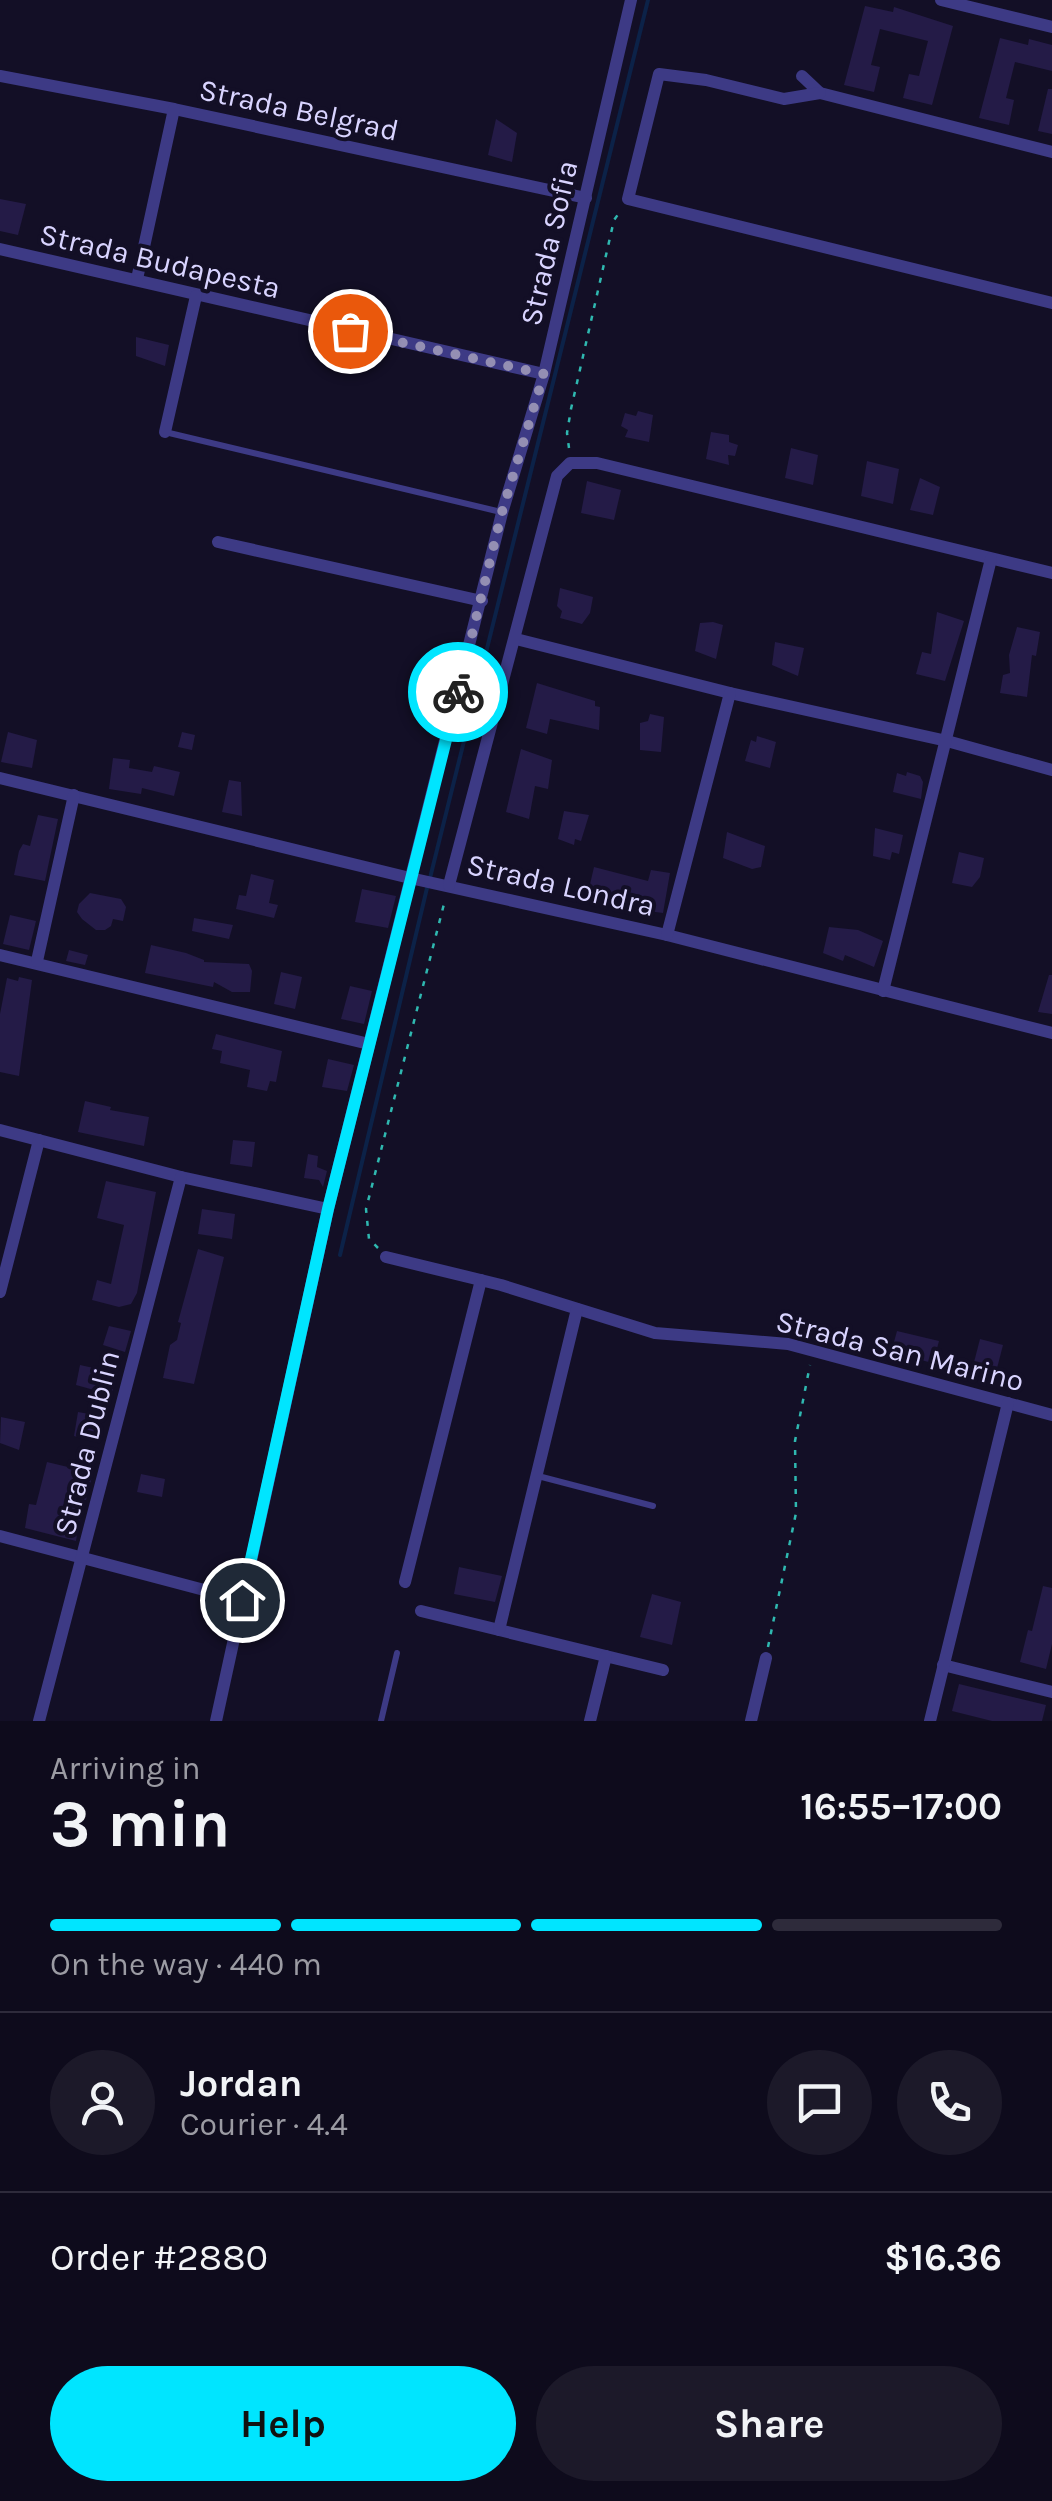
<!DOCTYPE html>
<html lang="en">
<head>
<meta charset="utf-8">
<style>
	:root { --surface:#0e0b1c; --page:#1c1929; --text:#f1f3f6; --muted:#9b9ba3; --line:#2e2b3b; --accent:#00e5ff }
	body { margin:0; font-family:Karla,sans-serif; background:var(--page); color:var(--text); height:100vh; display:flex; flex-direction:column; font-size:38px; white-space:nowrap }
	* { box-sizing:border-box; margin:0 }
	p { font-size:32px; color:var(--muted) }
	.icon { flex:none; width:55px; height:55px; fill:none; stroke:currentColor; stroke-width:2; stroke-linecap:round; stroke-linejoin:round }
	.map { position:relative; height:1721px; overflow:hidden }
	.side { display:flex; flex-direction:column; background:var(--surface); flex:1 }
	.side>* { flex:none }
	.pin { position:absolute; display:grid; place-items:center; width:85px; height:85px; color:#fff; margin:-42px; border:5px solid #fff; border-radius:50%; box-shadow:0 2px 10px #0007 }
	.courier { position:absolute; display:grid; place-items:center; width:100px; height:100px; margin:-50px; border:8px solid #00e5ff; border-radius:50%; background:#fff; color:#222; box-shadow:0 2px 12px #0007 }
	.summary em { font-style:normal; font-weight:700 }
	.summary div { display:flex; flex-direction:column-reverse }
	.summary { display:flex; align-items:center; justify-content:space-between; height:170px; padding:0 50px }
	h1 { font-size:65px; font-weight:700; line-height:75px }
	.bar { display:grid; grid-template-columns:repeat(4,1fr); gap:15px 10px; align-content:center; height:120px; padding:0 50px }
	.bar i { height:12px; border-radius:8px; background:var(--line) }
	.bar .current { background:var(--accent) }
	.bar p { grid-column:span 4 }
	.line { display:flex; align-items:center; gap:25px; padding:0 50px; border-top:2px solid var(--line) }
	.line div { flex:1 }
	.round { display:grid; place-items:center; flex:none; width:105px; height:105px; border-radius:52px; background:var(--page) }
	.button { display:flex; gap:20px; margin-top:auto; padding:20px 50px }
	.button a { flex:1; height:115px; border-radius:60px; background:var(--accent); color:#111; font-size:40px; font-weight:700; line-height:115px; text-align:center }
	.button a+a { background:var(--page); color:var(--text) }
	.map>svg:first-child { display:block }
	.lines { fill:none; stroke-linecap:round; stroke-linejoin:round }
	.stream { stroke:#0c2248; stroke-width:4 }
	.building { fill:#241b47 }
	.path { stroke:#2fb8b0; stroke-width:2.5; stroke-dasharray:5 8; stroke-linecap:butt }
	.lane { stroke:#3d3a85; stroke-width:6 }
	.street { stroke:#3d3a85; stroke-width:12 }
	.done { stroke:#948fb3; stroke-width:10; stroke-dasharray:0 18 }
	.route { stroke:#00e5ff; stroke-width:12 }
	.labels { text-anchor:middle; stroke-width:8; stroke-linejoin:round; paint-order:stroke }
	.street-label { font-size:30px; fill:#d9d4ff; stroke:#130f26 }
</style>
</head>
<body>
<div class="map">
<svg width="1052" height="1721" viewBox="0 0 1052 1721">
	<rect width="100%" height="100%" fill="#130f26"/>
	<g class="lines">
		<!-- stream -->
		<g class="stream">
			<path d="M430,878L648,0"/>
			<path d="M340,1255L427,888"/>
		</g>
	</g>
	<!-- building -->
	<g class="building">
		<path d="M865,6L893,12L894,7L953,26L932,105L903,98L909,74L919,76L928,41L880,29L871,65L880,67L874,92L844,85Z"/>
		<path d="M1000,38L1028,45L1029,39L1052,45V71L1015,62L1006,98L1014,100L1009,125L979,118Z"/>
		<path d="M1048,89H1052V134L1038,131Z"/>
		<path d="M496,119L517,133L512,162L488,155Z"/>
		<path d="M0,199L26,204L18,235L0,231Z"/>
		<path d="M136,337L169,345L165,366L136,356Z"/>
		<path d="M638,411L653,415L649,442L625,437L628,430L621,426L625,413L636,416Z"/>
		<path d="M711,432L729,435V442L738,445L735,456L728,455L729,465L706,459Z"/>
		<path d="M791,448L818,455L813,485L785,478Z"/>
		<path d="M867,461L899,469L893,504L861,496Z"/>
		<path d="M920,478L940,487L933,515L910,510Z"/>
		<path d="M587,481L621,490L614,520L581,513Z"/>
		<path d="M560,588L593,597L590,613L582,624L560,618L562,611L557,606Z"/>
		<path d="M937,612L964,621L945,681L916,674L922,652L931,654Z"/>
		<path d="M713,622L723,625L716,659L695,651L700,623Z"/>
		<path d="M1017,627L1040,632L1036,656L1032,655L1027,697L1000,693L1003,675L1010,673L1009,655Z"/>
		<path d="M775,642L804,648L798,676L772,665Z"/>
		<path d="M537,683L595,701V706L600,707L599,730L550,719L547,734L526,728Z"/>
		<path d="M650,714L664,717L661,752L640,750V723L648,721Z"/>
		<path d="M8,732L37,740L32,768L1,762Z"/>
		<path d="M182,732L195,735L192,750L178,747Z"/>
		<path d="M757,736L776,742L770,768L745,761L751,740L756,742Z"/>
		<path d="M521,749L552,760L548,789L535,786L529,819L506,812Z"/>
		<path d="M113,758L130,760L129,768L152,772L154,766L180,772L174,796L142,788L141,794L109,789Z"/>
		<path d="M907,772L920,776L923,782L921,799L893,792L897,773L906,776Z"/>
		<path d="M229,780L241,782L242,816L222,812Z"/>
		<path d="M564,811L589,815L581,841L575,839L574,845L558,839Z"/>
		<path d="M38,815L58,819L45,881L14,875L19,851L23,844L30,846Z"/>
		<path d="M875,828L903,835L899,854L892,852L890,860L873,856Z"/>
		<path d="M727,832L765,846L761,867L752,869L723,858Z"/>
		<path d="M959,852L984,858L980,877L972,887L952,883Z"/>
		<path d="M594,867L648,881L651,870L670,873L663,913L641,910L642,905L588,893Z"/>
		<path d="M251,874L274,880L269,903L278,905L274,918L236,909L239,895L246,896Z"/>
		<path d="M362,889L396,896L388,928L355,922Z"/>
		<path d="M90,893L121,899L126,907L123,921L113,919L111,926L105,930H96L82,919L77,912L79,904Z"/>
		<path d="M10,915L36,921L29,950L3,944Z"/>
		<path d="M194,918L233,925L229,939L192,931Z"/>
		<path d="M829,927L858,930L883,941L874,967L845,955L843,961L823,953Z"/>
		<path d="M151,945L186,953L204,960V962L249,964L252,971L250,992H232L214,982L213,987L145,973Z"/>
		<path d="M69,950L88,955L85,965L66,961Z"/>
		<path d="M281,972L302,977L295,1009L274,1004Z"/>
		<path d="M1049,975H1052V1014L1038,1012Z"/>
		<path d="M19,977L32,980L19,1076L0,1072V1014L7,978L18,981Z"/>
		<path d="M350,986L372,991L364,1024L341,1019Z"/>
		<path d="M216,1034L282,1051L276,1082L270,1081L267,1091L247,1087L250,1070L220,1063L222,1051L212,1049Z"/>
		<path d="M328,1059L354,1065L347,1091L322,1087Z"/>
		<path d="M85,1101L111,1107L110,1110L149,1117L144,1146L78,1132Z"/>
		<path d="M233,1140L255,1142L252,1167L230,1164Z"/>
		<path d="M308,1154L318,1156L317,1167L327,1171L323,1187L319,1180L304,1178Z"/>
		<path d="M106,1181L156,1192L137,1293L131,1304L119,1307L92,1300L97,1280L111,1284L124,1225L97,1218Z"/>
		<path d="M202,1209L235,1214L232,1239L198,1234Z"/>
		<path d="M198,1249L224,1257L194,1384L163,1378L170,1345L177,1340L181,1323L178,1322Z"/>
		<path d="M109,1326L131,1331L125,1352L103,1345Z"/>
		<path d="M897,1331L939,1341L933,1363L891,1353Z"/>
		<path d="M980,1339L1003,1345L995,1376L972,1370Z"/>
		<path d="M80,1365L116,1373L112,1395L76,1385Z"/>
		<path d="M78,1412L101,1416L100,1443L74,1436Z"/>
		<path d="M1,1417L25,1422L19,1450L0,1443Z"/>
		<path d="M47,1462L93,1473L86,1500L83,1499L76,1541L25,1528L29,1504L36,1505Z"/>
		<path d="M141,1474L165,1479L162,1497L137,1492Z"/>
		<path d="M459,1567L502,1576L495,1602L454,1594Z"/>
		<path d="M1043,1586L1052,1588V1644L1046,1669L1020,1662L1028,1630L1032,1631Z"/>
		<path d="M652,1594L681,1602L672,1645L640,1637Z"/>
		<path d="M959,1684L1046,1705L1042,1721H992L952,1711Z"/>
	</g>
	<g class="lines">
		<!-- path -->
		<g class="path">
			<path d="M569,448L567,433L571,409L614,220L622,209"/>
			<path d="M378,1248L369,1239L366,1209L445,900"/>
			<path d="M768,1647L796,1513L795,1441L810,1365"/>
		</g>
		<!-- lane -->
		<g class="lane">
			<path d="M165,432L501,512"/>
			<path d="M538,1476L653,1506"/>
			<path d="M381,1721L397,1653"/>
		</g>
		<!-- street -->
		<g class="street">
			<path d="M941,0L1052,27"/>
			<path d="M0,76L174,109L586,198"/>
			<path d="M802,76L820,93L1052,152"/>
			<path d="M820,93L784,99L706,80L659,74L628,199L1052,303"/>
			<path d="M0,249L544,374"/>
			<path d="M137,279L174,109"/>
			<path d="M165,432L196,296"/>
			<path d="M218,542L482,601"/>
			<path d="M516,639L730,693L947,741L1052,770"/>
			<path d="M0,778L410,878L667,935L1052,1033"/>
			<path d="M449,885L557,476L570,463H597L1052,573"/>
			<path d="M667,935L730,693"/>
			<path d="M0,955L369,1044"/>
			<path d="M37,961L74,795"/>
			<path d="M883,991L991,559"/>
			<path d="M0,1130L181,1177L328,1209"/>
			<path d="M386,1257L501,1285L655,1333L788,1344L1052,1415"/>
			<path d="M0,1292L39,1140"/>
			<path d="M0,1536L242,1600"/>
			<path d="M405,1582L481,1280"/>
			<path d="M421,1611L663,1670"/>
			<path d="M499,1630L577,1309"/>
			<path d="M943,1665L1052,1692"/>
			<path d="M39,1721L181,1177"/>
			<path d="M216,1721L328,1209L502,513L544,374L631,0"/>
			<path d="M590,1721L606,1656"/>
			<path d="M751,1721L766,1658"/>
			<path d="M930,1721L1008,1403"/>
		</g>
	</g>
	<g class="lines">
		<!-- done -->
		<path class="done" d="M350,331L544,374L502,512L458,692"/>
		<!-- route -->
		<path class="route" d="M242,1600L328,1209L458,692"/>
	</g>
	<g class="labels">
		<!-- street labels -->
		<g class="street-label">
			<text transform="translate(299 110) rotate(12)" y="10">Strada Belgrad</text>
			<text transform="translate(549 243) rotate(-77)" y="10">Strada Sofia</text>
			<text transform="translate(160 261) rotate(13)" y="10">Strada Budapesta</text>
			<text transform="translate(561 885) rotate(13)" y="10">Strada Londra</text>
			<text transform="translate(900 1351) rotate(14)" y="10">Strada San Marino</text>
			<text transform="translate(87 1443) rotate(-76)" y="10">Strada Dublin</text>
		</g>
	</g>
</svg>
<div class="pin" style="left:350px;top:331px;background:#ea580c"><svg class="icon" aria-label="bag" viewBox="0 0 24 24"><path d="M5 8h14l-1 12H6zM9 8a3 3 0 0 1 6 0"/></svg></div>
<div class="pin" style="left:242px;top:1600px;background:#1f2937"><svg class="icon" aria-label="home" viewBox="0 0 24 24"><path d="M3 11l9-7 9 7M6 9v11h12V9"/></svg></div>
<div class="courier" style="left:458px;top:692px"><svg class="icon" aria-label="bike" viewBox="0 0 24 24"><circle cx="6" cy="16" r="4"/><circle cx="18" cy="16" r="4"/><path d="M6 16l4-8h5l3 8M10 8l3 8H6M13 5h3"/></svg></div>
</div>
<section class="side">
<div class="summary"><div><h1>3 min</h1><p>Arriving in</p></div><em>16:55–17:00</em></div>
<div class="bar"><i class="current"></i><i class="current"></i><i class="current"></i><i></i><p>On the way · 440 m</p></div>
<div class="line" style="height:180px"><a class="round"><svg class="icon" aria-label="person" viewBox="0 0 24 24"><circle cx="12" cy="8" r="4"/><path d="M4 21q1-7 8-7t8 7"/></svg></a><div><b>Jordan</b><p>Courier · 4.4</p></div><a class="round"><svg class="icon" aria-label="chat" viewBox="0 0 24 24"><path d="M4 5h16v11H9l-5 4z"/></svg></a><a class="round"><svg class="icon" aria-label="phone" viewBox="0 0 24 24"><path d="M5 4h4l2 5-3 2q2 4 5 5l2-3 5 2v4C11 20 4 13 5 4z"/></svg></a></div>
<div class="line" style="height:130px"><div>Order #2880</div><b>$16.36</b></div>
<div class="button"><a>Help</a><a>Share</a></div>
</section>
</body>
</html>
